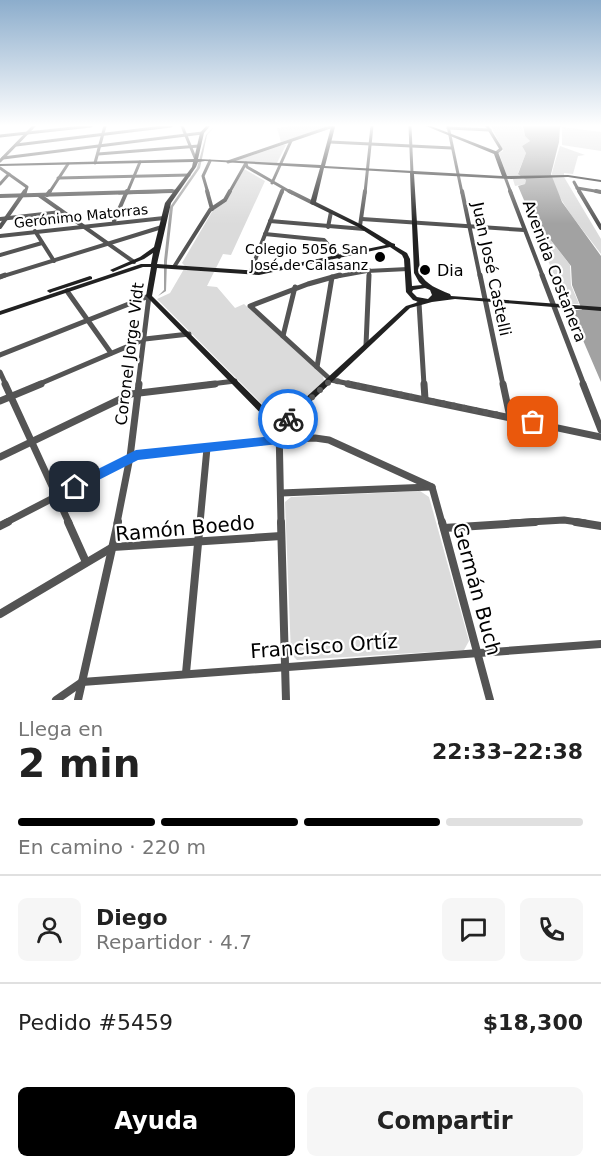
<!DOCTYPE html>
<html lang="es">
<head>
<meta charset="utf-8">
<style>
	:root { --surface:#fff; --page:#f6f6f6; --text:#222; --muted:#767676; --line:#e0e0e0; --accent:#000 }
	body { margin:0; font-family:"DejaVu Sans",sans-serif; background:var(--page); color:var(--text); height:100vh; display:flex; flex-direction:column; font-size:22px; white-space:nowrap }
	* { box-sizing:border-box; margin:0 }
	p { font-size:20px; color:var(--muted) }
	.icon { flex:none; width:33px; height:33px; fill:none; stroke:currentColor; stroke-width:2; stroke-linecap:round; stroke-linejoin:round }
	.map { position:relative; height:700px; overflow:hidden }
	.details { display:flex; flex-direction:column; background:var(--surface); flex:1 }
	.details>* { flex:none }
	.pin { position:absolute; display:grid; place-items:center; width:51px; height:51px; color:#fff; margin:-26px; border-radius:12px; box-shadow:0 3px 9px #0006 }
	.courier { position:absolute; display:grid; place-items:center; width:60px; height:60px; margin:-30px; border:4px solid #1a73e8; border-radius:50%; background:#fff; color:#222; box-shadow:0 2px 8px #0007 }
	.summary em { font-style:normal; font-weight:700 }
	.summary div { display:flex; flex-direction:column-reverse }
	.summary { display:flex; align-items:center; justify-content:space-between; height:102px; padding:0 18px }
	h1 { font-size:39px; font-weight:700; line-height:45px }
	.bar { display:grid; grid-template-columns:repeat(4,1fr); gap:9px 6px; align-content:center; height:72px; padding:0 18px }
	.bar i { height:8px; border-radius:4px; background:var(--line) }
	.bar .on { background:var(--accent) }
	.bar p { grid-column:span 4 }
	.line { display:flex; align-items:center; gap:15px; padding:0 18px; border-top:2px solid var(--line) }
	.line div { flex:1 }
	.round { display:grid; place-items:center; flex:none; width:63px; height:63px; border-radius:9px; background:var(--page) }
	.primary-button { display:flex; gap:12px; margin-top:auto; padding:12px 18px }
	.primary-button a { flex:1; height:69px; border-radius:9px; background:var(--accent); color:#fff; font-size:24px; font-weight:700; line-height:69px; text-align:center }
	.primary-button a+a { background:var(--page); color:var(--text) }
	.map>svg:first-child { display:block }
	.green { fill:#dbdbdb }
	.water { fill:#a2a2a2 }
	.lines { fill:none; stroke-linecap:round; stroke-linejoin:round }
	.street-far4 { stroke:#545454; stroke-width:3 }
	.street-far3 { stroke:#545454; stroke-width:4 }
	.street-far2 { stroke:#545454; stroke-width:5 }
	.street-far1 { stroke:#545454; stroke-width:7 }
	.street { stroke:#545454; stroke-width:8 }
	.secondary { fill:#212121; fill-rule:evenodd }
	.route { fill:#1a73e8 }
	.done { stroke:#595959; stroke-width:6; stroke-dasharray:0 10.8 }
	.poi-dot { fill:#000; stroke:#fff; stroke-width:2 }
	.labels { text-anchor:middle; stroke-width:4.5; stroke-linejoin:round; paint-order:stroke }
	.far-street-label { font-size:14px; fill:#000; stroke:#fff }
	.far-poi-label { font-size:14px; fill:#000; stroke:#fff; text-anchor:end }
	.street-label { font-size:16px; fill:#000; stroke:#fff }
	.poi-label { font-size:16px; fill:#000; stroke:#fff; text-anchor:start }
	.near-street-label { font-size:20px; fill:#000; stroke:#fff }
</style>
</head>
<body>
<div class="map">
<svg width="601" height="700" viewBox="0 0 601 700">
	<rect width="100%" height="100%" fill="#fff"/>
	<!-- green -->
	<g class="green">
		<path d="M293,126H327L328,127L281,142L277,128Z"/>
		<path d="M491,126H522L525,136L530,141L522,146L526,153L518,173L526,180L525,184L515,186L512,176H507L499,153L503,151Z"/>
		<path d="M562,127L601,132V151L562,145Z"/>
		<path d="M283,145H286L277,163L235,161Z"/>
		<path d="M560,146L585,155L578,156L573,174L564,173V177L601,239V254C590,238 549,192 552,173C554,165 557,155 560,146Z"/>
		<path d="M244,169L265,181L231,255L223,254L216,268L185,266L182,263L213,210L226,202Z"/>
		<path d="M531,219L539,225L570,265L571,285L579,304H566Z"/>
		<path d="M184,269L214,272L207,286L217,287L235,308L244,304L323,376L324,381L283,420H278L157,299L170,293Z"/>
		<path d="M420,491L429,497L469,641L464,650L297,660L291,654L285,502L291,497Z"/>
	</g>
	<!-- water -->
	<g class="water">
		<path d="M215,126L207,135L200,168L173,207L167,261L166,291L158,296L164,290V261L170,207L197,168L206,135Z"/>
		<path d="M523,126H562L560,127L559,142L551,174L562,202L601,256V382L570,310H582L572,285L571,266L539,225L532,219L518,186L525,184L526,180L518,174L526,153L522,146L530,141L525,136Z"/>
	</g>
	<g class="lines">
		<!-- street-far4 -->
		<g class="street-far4">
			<path d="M182,126L196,160"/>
			<path d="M410,126L412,173"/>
			<path d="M448,126L462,193"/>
			<path d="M487,126L501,149L496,153"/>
			<path d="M448,128L490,130"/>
			<path d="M0,136L91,126"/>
			<path d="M330,142L452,148"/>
			<path d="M16,145L171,126"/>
			<path d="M98,154L199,146"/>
			<path d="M3,158L202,133"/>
			<path d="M0,161L34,126"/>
			<path d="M228,162L333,126"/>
			<path d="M95,163L105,126"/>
			<path d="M0,168L27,187L25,193"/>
			<path d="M505,177L511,193"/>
			<path d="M58,178L189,175"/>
			<path d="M574,182L580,193"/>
			<path d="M272,183L291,141"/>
			<path d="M0,184L9,174"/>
			<path d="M577,188L601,192"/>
			<path d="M49,193L68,164"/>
			<path d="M119,193L176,191"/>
			<path d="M127,193L140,162"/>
			<path d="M208,193L203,176L210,161"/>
			<path d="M229,193L246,163L247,167L292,193"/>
			<path d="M282,193L283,189"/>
			<path d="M365,193L372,126"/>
		</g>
		<!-- street-far3 -->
		<g class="street-far3">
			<path d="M207,191L212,209"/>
			<path d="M289,191L313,203"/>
			<path d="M462,191L480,277"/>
			<path d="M510,191L543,277"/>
			<path d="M579,191L601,228"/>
			<path d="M596,191L601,192"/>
			<path d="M39,195L134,262"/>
			<path d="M47,195L50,191"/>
			<path d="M0,196L172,191"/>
			<path d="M0,219L61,212"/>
			<path d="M362,219L524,230"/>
			<path d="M114,221L127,191"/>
			<path d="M270,221L364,229"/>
			<path d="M360,226L365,191"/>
			<path d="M0,227L25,191"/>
			<path d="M328,227L331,212"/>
			<path d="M35,231L54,261"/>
			<path d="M265,234L324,240L339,257"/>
			<path d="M0,236L164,218"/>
			<path d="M0,255L42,243"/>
			<path d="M174,267L210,210L225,200L230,191"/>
			<path d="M250,273L282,191"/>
			<path d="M0,277L162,227"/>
			<path d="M334,277L367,271L408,269"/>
			<path d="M369,277V270"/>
		</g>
		<!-- street-far2 -->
		<g class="street-far2">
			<path d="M340,275L308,284L250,306L331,380L355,385"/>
			<path d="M480,275L503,385"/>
			<path d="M542,275L584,385"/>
			<path d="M0,277L5,275"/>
			<path d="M67,291L111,353"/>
			<path d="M419,303L424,385"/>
			<path d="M283,336L295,287"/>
			<path d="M366,345L369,275"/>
			<path d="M0,355L149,296L138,385"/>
			<path d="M317,367L332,277"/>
			<path d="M0,372L6,385"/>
			<path d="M37,385L145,339L189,334"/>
			<path d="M203,385L235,381"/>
		</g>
		<!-- street-far1 -->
		<g class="street-far1">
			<path d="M5,384L69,523"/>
			<path d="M348,384L601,437"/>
			<path d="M424,384L425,399"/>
			<path d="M503,384L510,417"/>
			<path d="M583,384L601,430"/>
			<path d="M0,401L41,384"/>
			<path d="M279,427L281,523"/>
			<path d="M0,457L131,394L215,384"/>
			<path d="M432,487L442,523"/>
			<path d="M281,493L430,487"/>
			<path d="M5,523L136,455L278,440L315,438L329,440L432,487"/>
			<path d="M117,523L130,457L139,384"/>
			<path d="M200,523L207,448"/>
			<path d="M512,523L564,520L585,523"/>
		</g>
		<!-- street -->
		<g class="street">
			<path d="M68,522L86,562"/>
			<path d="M281,522L286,700"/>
			<path d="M442,522L490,700"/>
			<path d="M576,522L601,526"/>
			<path d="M0,526L8,522"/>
			<path d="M444,528L535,522"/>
			<path d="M0,614L113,547L281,536"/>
			<path d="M186,673L200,522"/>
			<path d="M56,700L82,682L601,644"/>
			<path d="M78,700L118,522"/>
		</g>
		<!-- secondary -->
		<g class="secondary">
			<path d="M206,126H210L204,133L198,159L321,165L331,127L334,126L335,127L325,166L502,176L494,154L426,126H431L498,152L507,176L568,175L601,180V182L568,177L511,179L414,174L420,273C426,285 438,289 450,294L451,296L601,307V311L455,299L432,302L410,308L282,429L279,430L276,429L147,297L146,296L151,267H143L0,315V311L141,264H151L153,253L144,259L115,271L113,272L110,270L140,257L154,247L165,203L192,167L193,162L0,166V164L194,159L200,133ZM205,161L320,168L310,203L311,204L358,227L386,245L259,271L157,264L171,203L196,167L198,162ZM324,168L410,173L414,273L419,282L422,285L412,286L410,259L407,253L395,246V244L392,243L362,225L316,202ZM390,247L402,255L404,259L406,292L413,300L419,302L406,306L279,422L152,296L157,268L259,275ZM425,288L430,290L432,295L428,299L417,297L412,292L413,290Z"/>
			<path d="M90,276L92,277V279L52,292L50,293L47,291L48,290Z"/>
		</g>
	</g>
	<!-- sky -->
	<linearGradient id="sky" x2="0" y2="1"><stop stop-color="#8cadcc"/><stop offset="0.56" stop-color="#fff"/><stop offset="1" stop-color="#fff" stop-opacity="0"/></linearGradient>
	<rect width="601" height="224" fill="url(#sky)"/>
	<!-- route -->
	<path class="route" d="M288,415L294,419L285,429L282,443L278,444L138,460L79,490L75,492L68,487L70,483L136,450L273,436L275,424Z"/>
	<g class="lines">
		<!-- done -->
		<path class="done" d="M288,419L331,380L533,422"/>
	</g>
	<!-- markers -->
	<g class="poi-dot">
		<circle cx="380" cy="257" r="6"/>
		<circle cx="425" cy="270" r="6"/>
	</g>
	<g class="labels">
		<!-- far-street labels -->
		<g class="far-street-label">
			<text transform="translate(81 216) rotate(-6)" y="5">Gerónimo Matorras</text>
		</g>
		<!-- far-poi labels -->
		<g class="far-poi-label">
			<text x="368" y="254">Colegio 5056 San<tspan x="368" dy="16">José de Calasanz</tspan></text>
		</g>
		<!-- street labels -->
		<g class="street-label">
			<text transform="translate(492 269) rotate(78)" y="6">Juan José Castelli</text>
			<text transform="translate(555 271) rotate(69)" y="6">Avenida Costanera</text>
			<text transform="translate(129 354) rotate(-83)" y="6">Coronel Jorge Vidt</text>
		</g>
		<!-- poi labels -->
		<g class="poi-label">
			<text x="437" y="276">Dia</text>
		</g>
		<!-- near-street labels -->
		<g class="near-street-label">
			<text transform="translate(185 528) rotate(-5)" y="7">Ramón Boedo</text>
			<text transform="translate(477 589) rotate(75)" y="7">Germán Buch</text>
			<text transform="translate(324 646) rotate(-4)" y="7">Francisco Ortíz</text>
		</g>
	</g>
</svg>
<div class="pin" style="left:533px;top:422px;background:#ea580c"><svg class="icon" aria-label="bag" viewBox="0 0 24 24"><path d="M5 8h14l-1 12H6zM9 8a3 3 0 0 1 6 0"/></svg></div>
<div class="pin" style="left:75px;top:487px;background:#1f2937"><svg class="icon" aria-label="home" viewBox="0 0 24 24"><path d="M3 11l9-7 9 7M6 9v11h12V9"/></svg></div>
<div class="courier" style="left:288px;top:419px"><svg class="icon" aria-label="bike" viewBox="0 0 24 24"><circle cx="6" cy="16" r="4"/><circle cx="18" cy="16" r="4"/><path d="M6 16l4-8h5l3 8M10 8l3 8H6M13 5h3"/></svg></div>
</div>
<section class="details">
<div class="summary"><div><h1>2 min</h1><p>Llega en</p></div><em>22:33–22:38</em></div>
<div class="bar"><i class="on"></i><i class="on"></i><i class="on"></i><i></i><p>En camino · 220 m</p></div>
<div class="line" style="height:108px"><a class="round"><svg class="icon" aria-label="person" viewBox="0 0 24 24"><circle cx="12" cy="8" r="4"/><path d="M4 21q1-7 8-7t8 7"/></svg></a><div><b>Diego</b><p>Repartidor · 4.7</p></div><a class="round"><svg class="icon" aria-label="chat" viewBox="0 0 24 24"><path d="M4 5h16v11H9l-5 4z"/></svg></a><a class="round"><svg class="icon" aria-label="phone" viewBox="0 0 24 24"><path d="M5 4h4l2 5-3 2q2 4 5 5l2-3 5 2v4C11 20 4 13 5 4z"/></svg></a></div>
<div class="line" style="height:78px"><div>Pedido #5459</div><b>$18,300</b></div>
<div class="primary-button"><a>Ayuda</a><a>Compartir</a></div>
</section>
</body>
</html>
